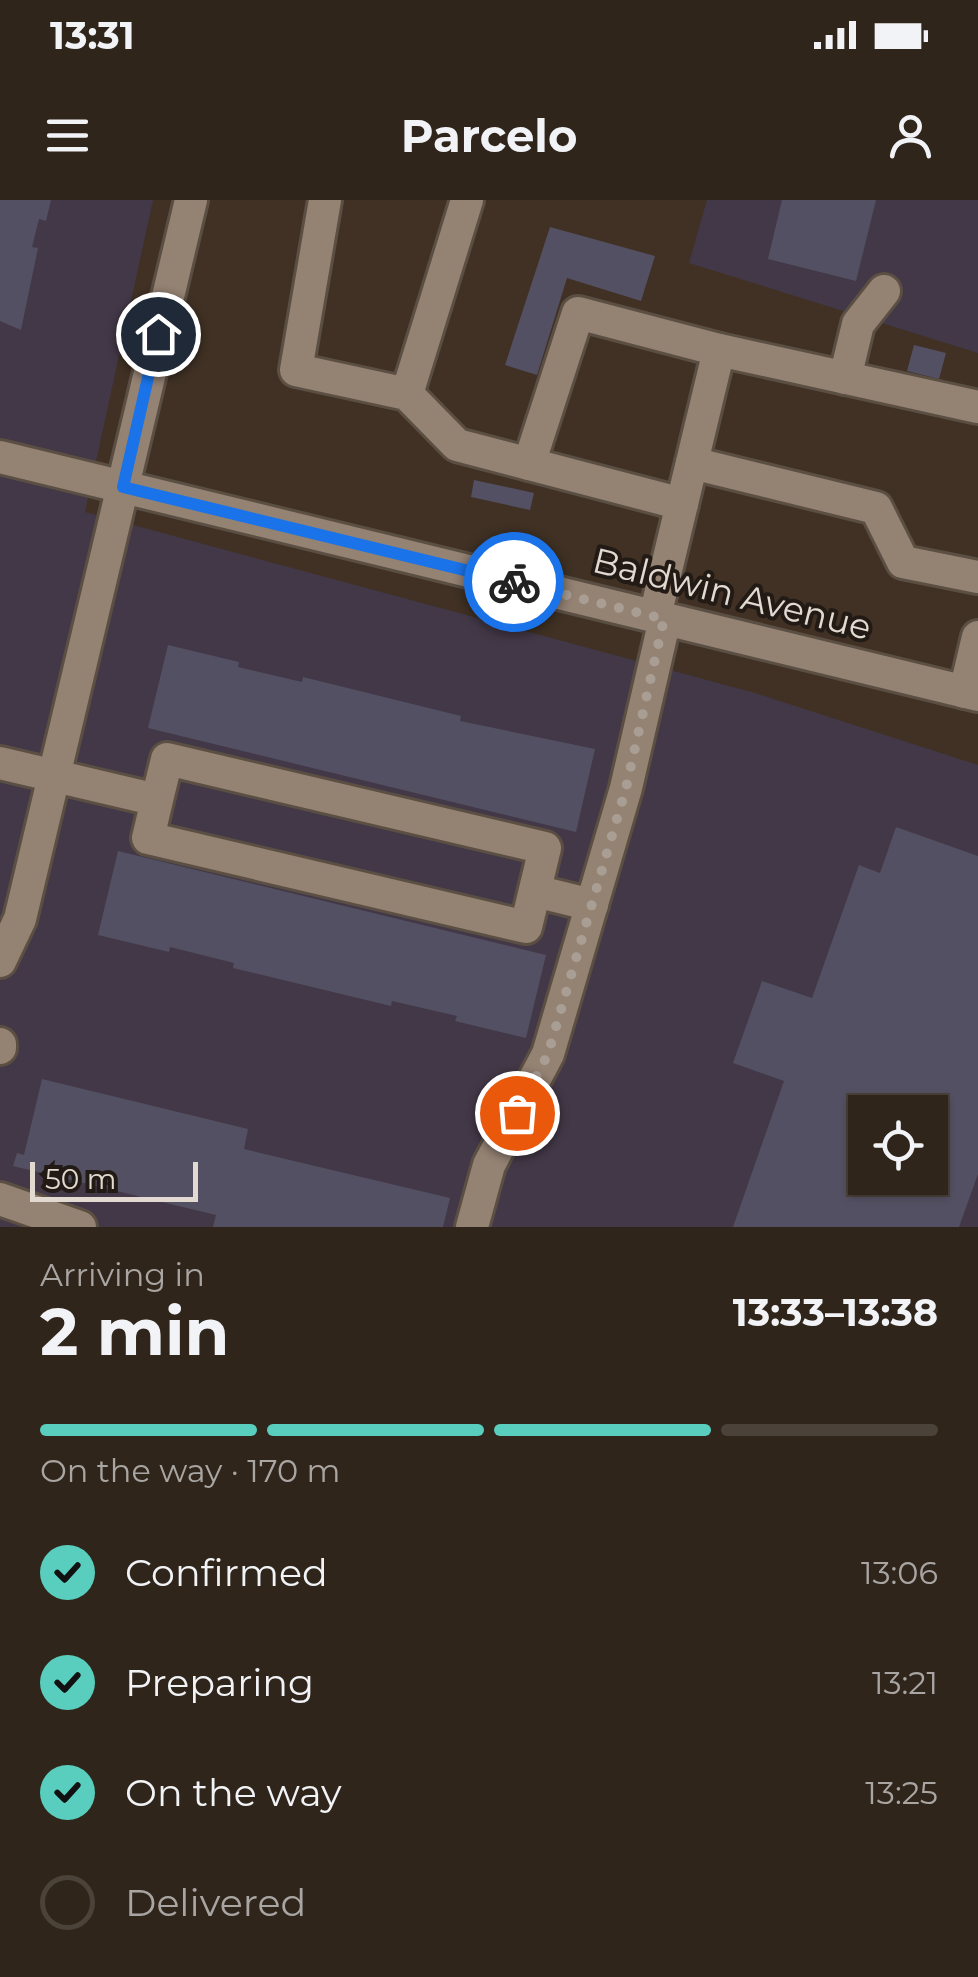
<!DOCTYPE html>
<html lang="en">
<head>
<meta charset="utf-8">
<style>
	:root { --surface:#30251b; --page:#3c3128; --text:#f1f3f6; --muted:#a8a5a3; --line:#4b423a; --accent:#59cebf }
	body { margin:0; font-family:Montserrat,sans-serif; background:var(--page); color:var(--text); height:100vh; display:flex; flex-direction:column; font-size:38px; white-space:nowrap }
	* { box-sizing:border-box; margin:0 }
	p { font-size:32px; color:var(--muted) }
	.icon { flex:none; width:55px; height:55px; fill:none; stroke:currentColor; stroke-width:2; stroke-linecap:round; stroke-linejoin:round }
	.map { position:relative; height:1027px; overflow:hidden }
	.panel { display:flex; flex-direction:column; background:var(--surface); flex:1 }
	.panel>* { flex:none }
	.tools { position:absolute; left:848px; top:895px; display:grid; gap:20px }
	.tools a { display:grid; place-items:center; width:100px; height:100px; border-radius:0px; background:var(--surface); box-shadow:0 2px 8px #0004,0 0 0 2px var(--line); font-size:50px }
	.scale { position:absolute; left:30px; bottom:25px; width:168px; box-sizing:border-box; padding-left:10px; border:5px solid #e2d9d0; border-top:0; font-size:28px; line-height:35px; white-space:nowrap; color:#e2d9d0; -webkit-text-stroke:8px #221b15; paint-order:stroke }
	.pin { position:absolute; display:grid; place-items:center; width:85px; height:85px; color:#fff; margin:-42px; border:5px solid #fff; border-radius:50%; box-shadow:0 2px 10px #0007 }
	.courier { position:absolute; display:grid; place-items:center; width:100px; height:100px; margin:-50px; border:8px solid #1a73e8; border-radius:50%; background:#fff; color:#222; box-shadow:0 2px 12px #0007 }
	.overview em { font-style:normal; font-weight:700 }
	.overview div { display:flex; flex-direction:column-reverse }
	.overview { display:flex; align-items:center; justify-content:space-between; height:170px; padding:0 40px }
	h1 { font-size:65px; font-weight:700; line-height:75px }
	.bar { display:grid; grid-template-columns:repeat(4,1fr); gap:15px 10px; align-content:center; height:120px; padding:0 40px }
	.bar i { height:12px; border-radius:8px; background:var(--line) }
	.bar .current { background:var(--accent) }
	.bar p { grid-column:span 4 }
	ol { padding:0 40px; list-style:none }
	li { display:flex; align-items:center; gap:30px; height:110px }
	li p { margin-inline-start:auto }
	li .icon { padding:10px; border-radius:50%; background:var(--accent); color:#111; stroke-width:4 }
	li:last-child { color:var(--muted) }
	li i { width:55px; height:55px; border:5px solid var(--line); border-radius:50% }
	.status { display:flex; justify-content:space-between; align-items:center; height:70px; padding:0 50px; background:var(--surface); direction:ltr }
	.status svg { height:28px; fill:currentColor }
	header { display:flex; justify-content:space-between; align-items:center; height:130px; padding:0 40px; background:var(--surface); font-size:45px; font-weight:700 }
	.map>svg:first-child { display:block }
	.commercial { fill:#433847; fill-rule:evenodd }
	.building { fill:#535063; fill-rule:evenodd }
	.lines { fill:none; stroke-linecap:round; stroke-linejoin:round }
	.minor-casing { stroke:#5b4f43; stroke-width:38 }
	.minor { stroke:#948273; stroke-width:32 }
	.done { stroke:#a99e94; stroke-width:10; stroke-dasharray:0 18 }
	.route { stroke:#1a73e8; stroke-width:12 }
	.labels { text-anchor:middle; stroke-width:8; stroke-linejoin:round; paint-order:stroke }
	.street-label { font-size:35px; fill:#e2d9d0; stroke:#221b15 }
</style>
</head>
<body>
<div class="status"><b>13:31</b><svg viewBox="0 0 49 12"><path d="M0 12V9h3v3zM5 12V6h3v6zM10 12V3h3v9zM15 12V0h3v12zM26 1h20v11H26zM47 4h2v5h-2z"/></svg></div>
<header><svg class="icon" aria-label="menu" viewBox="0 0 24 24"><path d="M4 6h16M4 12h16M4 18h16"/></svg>Parcelo<svg class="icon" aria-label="person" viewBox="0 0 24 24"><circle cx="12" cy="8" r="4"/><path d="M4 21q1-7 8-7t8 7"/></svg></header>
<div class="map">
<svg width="978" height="1027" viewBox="0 0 978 1027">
	<rect width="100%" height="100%" fill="#403124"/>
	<!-- commercial -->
	<g class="commercial">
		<path d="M0,0H153L85,312L755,493L978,565V1027H0ZM865,912H930V978H865Z"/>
		<path d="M707,0H978V153L689,63Z"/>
	</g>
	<!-- building -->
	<g class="building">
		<path d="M0,0H51L46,21L39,19L32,47L38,48L21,130L0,121Z"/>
		<path d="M782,0H876L856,81L768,59Z"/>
		<path d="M550,27L655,56L641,101L567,78L537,175L505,165Z"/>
		<path d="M914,145L946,153L939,179L907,171Z"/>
		<path d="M474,280L534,293L530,310L471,297Z"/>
		<path d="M168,445L239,462L238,467L302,482L303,477L461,516L460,521L595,549L576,632L148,528Z"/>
		<path d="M896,627L978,656V974L959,1027H733L784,881L733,863L762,781L812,798L859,665L880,673ZM865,912H930V978H865Z"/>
		<path d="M118,651L546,755L526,838L455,821L457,816L392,801L391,806L233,768L234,763L170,747L169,752L98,735Z"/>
		<path d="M42,879L248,929L244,949L450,998L443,1027H213L216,1015L13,966L17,953L24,955Z"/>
	</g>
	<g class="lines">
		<!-- minor casing -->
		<g class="minor-casing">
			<g id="minor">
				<path d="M325,0L296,170L407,194L457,245L682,304"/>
				<path d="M845,178L858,124L884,91"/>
				<path d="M407,194L467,0"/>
				<path d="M0,257L978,495"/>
				<path d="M692,263L876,308L903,362L978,377"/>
				<path d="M529,264L578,113L719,150L978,207"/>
				<path d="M655,416L719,150"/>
				<path d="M965,492L978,437"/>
				<path d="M0,563L157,600L148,638L526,727L545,648L167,559L157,600"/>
				<path d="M535,691L592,705"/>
				<path d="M0,761L20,719L191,0"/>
				<path d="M0,844V848"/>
				<path d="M0,999L80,1027"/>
				<path d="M472,1027L489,965L548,854L626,588L665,419"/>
			</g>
		</g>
		<!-- minor -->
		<use href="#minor" class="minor"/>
	</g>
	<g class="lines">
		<!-- done -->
		<path class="done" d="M514,382L664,419L626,588L548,854L517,913"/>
		<!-- route -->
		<path class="route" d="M158,134L123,287L514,382"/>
	</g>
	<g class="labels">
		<!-- street labels -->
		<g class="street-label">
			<text transform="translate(732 394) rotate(14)" y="12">Baldwin Avenue</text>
		</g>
	</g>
</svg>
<div class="tools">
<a><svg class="icon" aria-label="locate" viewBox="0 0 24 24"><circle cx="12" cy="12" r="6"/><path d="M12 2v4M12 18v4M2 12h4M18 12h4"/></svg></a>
</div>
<div class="scale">50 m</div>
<div class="pin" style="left:517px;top:913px;background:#ea580c"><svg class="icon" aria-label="bag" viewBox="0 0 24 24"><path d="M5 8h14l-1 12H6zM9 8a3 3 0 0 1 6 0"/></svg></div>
<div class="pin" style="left:158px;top:134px;background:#1f2937"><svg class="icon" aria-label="home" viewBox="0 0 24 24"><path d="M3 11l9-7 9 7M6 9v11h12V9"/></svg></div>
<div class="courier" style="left:514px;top:382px"><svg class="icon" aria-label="bike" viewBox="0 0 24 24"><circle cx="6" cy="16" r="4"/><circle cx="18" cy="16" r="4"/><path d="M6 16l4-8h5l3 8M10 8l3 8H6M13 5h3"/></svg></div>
</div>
<section class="panel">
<div class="overview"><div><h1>2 min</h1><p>Arriving in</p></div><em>13:33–13:38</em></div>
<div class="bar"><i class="current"></i><i class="current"></i><i class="current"></i><i></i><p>On the way · 170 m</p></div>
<ol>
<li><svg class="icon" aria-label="check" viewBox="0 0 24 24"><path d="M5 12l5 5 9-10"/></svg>Confirmed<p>13:06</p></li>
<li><svg class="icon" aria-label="check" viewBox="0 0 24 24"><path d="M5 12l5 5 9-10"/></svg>Preparing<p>13:21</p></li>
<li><svg class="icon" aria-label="check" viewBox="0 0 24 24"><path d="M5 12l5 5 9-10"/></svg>On the way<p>13:25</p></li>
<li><i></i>Delivered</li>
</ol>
</section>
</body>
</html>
